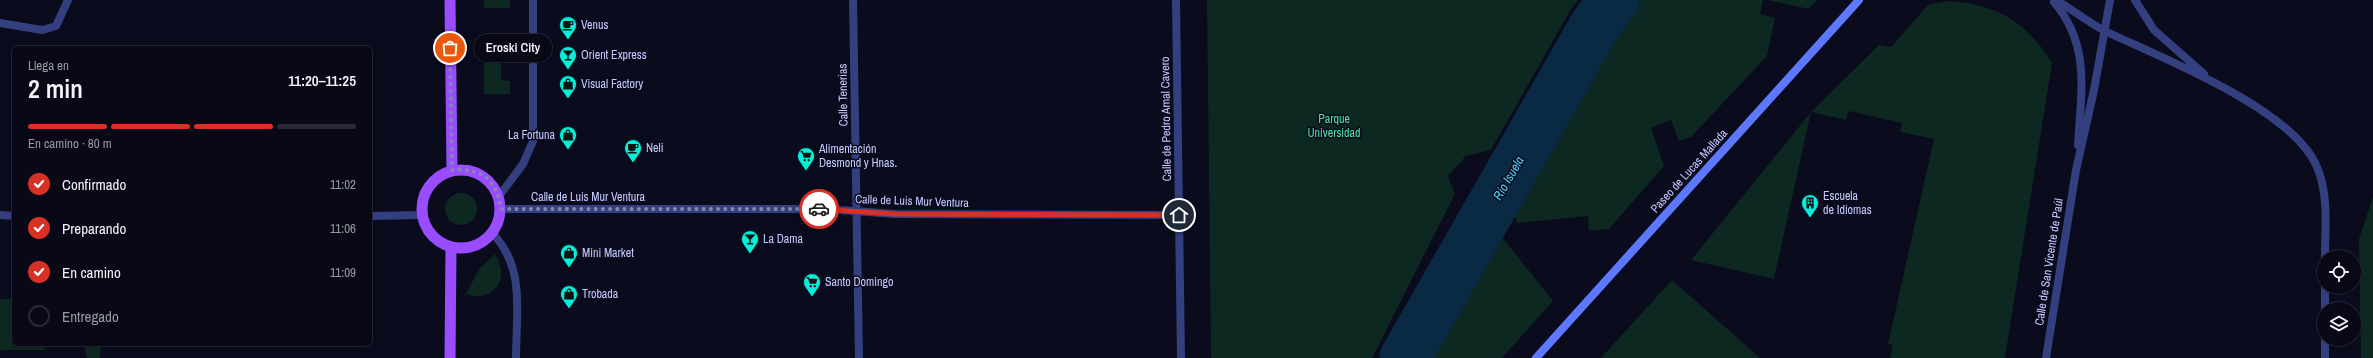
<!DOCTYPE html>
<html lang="es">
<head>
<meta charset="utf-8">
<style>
	:root { --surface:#080816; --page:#11111f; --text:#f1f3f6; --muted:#989aa1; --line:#292935; --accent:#d93025 }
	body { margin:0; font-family:"Archivo Narrow",sans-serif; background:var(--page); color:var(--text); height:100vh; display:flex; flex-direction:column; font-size:15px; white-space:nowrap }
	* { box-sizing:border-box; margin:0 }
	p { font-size:13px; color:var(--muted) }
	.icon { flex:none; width:22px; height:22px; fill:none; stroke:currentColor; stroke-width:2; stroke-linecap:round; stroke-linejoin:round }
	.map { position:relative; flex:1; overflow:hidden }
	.details { position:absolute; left:12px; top:46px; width:360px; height:300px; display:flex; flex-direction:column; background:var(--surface); border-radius:6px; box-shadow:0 1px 3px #0004,0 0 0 1px var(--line) }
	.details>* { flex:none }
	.fabs { position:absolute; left:2317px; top:250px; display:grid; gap:8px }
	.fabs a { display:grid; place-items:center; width:44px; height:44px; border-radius:50%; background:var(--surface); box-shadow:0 1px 3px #0004,0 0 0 1px var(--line); font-size:20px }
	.pin { position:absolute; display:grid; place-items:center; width:34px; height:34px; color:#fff; margin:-17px; border:2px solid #fff; border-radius:50%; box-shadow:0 1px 4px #0007 }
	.courier { position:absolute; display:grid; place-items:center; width:40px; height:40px; margin:-20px; border:3px solid #d93025; border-radius:50%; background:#fff; color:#222; box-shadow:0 1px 5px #0007 }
	.bubble { position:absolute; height:28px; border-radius:14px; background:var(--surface); box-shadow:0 1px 3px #0004,0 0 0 1px var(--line); font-size:13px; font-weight:600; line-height:28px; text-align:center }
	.summary em { font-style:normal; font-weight:600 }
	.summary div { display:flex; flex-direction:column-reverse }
	.summary { display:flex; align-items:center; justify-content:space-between; height:68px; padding:0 16px }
	h1 { font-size:26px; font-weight:600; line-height:30px }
	.bar { display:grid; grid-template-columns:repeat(4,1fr); gap:6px 4px; align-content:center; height:48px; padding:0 16px }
	.bar i { height:5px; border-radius:3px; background:var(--line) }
	.bar .active { background:var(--accent) }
	.bar p { grid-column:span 4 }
	ol { padding:0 16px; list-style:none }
	li { display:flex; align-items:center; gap:12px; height:44px }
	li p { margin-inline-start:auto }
	li .icon { padding:4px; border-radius:50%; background:var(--accent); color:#fff; stroke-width:4 }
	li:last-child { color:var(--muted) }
	li i { width:22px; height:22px; border:2px solid var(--line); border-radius:50% }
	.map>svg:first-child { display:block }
	.green { fill:#0d2721 }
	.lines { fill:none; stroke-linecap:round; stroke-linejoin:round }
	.river { stroke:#092a42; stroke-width:51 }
	.minor { stroke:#333f7e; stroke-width:8 }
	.secondary { stroke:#5d78ff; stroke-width:8 }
	.primary { stroke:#9a4dff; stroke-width:11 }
	.done { stroke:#8488b0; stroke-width:4; stroke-dasharray:0 7.2 }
	.route { stroke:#d93025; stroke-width:5 }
	.labels { text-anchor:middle; stroke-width:3; stroke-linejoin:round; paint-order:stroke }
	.poi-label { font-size:12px; fill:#c6cbff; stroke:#0a0b1d; text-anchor:start }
	.street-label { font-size:12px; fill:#c6cbff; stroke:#0a0b1d }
	.park-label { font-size:12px; fill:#4de4a1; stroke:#0a0b1d }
	.water-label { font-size:13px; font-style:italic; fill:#54d1ff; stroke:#0a0b1d }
</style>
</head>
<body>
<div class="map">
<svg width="2373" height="358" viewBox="0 0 2373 358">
	<rect width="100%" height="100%" fill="#0a0b1d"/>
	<!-- green -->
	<g class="green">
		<rect x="484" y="0" width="26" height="8"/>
		<path d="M1207,0H1578L1570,11L1491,150L1466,156L1448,176L1455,194L1372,358H1211Z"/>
		<path d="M1639,0H1763L1760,14L1775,18L1767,56L1691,137L1679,141L1671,120L1651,128L1664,166L1609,229L1589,231L1588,216L1517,223L1513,207L1609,38Z"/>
		<path d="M1767,0H1817L1809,9Z"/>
		<path d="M1949,1C1998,5 2026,21 2052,63L2005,358H1890L1893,345L1888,344L1934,139L1900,132L1902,123L1849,111L1846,120L1811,112L1774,279L1691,260L1811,112L1879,45L1891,47L1929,4Z"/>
		<path d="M484,34H510V54H501V80L510,81V94H484Z"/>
		<circle cx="461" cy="209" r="16"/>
		<path d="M2373,197V358H2361L2359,239Z"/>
		<path d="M1498,232L1553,301L1502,358H1427Z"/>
		<path d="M495,254C511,278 494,303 466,294L479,269Z"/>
		<path d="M1672,280L1760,358H1601Z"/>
		<path d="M0,299H14V344H47L44,350H0Z"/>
		<path d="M84,344H101L100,358H87Z"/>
	</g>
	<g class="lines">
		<!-- river -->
		<path class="river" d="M1405,358L1594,27L1614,0"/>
		<!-- minor -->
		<g class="minor">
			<path d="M853,0L859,358"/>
			<path d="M1176,0L1181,358"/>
			<path d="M2056,0C2073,10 2089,23 2107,32C2164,59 2293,109 2317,167C2329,195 2325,228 2325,257"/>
			<path d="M2135,0L2154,30L2204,74"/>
			<path d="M2054,2C2091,46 2081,91 2078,145"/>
			<path d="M0,23L42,30L56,26L68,0"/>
			<path d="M499,196L523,164L533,141V0"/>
			<path d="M501,209H826L895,214L1179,215"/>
			<path d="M0,215L14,216"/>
			<path d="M370,216L422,215"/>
			<path d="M492,233C526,267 516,314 516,358"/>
			<path d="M2325,287V309"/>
			<path d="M2325,339V358"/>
			<path d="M2046,358L2076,170L2094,90L2110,0"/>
		</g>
		<!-- secondary -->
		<path class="secondary" d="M1536,358L1859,0"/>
		<!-- primary -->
		<g class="primary">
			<path d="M450,0L452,170"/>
			<circle cx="461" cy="209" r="39"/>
			<path d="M450,358L451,247"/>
		</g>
	</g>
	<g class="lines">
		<!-- done -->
		<path class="done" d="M450,48L452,170C481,167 497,180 501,209H819"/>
		<!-- route -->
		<path class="route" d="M819,209L895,214L1179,215"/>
	</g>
	<!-- icons -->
	<defs>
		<g id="cafe-pin" transform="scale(0.9)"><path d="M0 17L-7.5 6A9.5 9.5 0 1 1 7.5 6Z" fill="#00f1da" stroke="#0a0b1d"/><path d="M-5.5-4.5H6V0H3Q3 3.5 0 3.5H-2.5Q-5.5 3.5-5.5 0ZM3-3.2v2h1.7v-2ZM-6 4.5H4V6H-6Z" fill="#111"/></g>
		<g id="bar-pin" transform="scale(0.9)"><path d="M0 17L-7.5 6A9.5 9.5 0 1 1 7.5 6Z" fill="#00f1da" stroke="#0a0b1d"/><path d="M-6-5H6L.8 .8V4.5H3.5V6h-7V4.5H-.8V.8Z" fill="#111"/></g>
		<g id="shop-pin" transform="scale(0.9)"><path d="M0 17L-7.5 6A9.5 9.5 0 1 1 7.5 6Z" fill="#00f1da" stroke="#0a0b1d"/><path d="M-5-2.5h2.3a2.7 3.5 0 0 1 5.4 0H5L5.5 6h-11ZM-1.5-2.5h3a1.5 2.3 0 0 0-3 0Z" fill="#111"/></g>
		<g id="supermarket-pin" transform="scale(0.9)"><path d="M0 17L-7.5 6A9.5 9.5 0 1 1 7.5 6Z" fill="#00f1da" stroke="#0a0b1d"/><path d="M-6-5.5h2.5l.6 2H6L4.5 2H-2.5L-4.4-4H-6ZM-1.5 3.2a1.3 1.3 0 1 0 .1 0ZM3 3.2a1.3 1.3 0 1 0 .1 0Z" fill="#111"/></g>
		<g id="building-pin" transform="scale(0.9)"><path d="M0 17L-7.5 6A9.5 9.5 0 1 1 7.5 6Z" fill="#00f1da" stroke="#0a0b1d"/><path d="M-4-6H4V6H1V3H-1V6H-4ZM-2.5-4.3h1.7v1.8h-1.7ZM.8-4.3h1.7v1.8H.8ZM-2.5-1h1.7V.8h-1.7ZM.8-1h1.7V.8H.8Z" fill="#111"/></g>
	</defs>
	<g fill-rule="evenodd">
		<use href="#cafe-pin" x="568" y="25"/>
		<use href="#bar-pin" x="568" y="55"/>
		<use href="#shop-pin" x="568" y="84"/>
		<use href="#shop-pin" x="568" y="135"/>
		<use href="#cafe-pin" x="633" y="148"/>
		<use href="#supermarket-pin" x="806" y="156"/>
		<use href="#building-pin" x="1810" y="203"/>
		<use href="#bar-pin" x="750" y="239"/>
		<use href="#shop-pin" x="569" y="253"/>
		<use href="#supermarket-pin" x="812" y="282"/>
		<use href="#shop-pin" x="569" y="294"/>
	</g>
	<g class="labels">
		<!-- poi labels -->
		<g class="poi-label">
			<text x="581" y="29">Venus</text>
			<text x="581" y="59">Orient Express</text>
			<text x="581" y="88">Visual Factory</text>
			<text x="555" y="139" text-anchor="end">La Fortuna</text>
			<text x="646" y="152">Neli</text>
			<text x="819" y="153">Alimentación<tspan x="819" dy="14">Desmond y Hnas.</tspan></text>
			<text x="1823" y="200">Escuela<tspan x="1823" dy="14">de Idiomas</tspan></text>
			<text x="763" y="243">La Dama</text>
			<text x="582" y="257">Mini Market</text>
			<text x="825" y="286">Santo Domingo</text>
			<text x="582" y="298">Trobada</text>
		</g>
		<!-- street labels -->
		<g class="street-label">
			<text transform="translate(843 95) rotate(-91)" y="4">Calle Tenerias</text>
			<text transform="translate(1166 119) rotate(-91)" y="4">Calle de Pedro Arnal Cavero</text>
			<text transform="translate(1689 171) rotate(-48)" y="4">Paseo de Lucas Mallada</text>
			<text x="588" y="201">Calle de Luis Mur Ventura</text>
			<text transform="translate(912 201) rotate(2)" y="4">Calle de Luis Mur Ventura</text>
			<text transform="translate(2049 262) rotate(-81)" y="4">Calle de San Vicente de Paúl</text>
		</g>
		<!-- park labels -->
		<g class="park-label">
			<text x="1334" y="123">Parque<tspan x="1334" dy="14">Universidad</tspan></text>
		</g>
		<!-- water labels -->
		<g class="water-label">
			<text transform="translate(1508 178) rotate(-60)" y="5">Río Isuela</text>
		</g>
	</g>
</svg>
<div class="fabs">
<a><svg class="icon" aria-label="locate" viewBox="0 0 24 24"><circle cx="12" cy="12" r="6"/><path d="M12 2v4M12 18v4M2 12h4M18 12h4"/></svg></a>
<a><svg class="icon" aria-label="layers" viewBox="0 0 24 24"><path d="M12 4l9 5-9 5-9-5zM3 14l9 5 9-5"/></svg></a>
</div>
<div class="pin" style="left:450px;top:48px;background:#ea580c"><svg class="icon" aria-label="bag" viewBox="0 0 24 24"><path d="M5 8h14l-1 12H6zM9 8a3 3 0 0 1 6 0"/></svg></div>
<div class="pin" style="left:1179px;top:215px;background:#1f2937"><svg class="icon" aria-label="home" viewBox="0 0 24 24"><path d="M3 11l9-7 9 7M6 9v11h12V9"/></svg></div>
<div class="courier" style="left:819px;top:209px"><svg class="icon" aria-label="car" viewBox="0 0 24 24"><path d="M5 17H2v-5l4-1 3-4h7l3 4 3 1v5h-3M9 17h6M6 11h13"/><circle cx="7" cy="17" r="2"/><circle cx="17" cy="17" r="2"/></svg></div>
<div class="bubble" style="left:474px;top:34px;width:78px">Eroski City</div>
<section class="details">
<div class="summary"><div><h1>2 min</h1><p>Llega en</p></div><em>11:20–11:25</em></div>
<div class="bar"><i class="active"></i><i class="active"></i><i class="active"></i><i></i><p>En camino · 80 m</p></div>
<ol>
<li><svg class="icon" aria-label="check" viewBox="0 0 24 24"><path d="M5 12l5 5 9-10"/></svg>Confirmado<p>11:02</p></li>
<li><svg class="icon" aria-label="check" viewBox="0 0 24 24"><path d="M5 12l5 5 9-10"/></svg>Preparando<p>11:06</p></li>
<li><svg class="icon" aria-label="check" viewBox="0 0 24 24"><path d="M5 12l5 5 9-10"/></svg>En camino<p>11:09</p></li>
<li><i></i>Entregado</li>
</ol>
</section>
</div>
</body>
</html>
